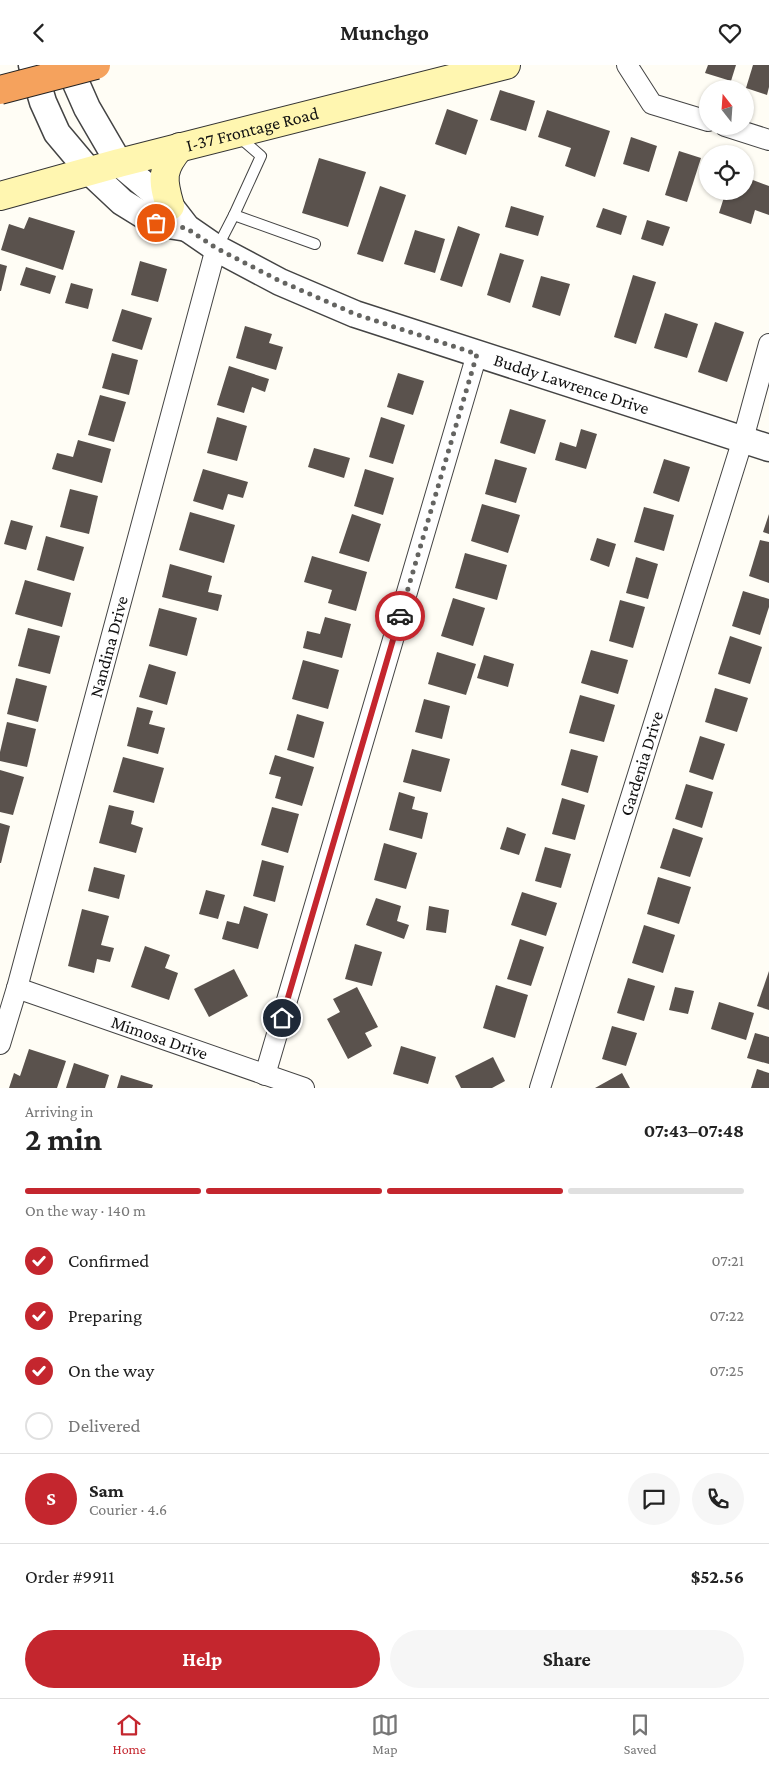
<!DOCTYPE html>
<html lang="en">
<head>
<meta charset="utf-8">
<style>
	:root { --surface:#fff; --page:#f6f6f6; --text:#222; --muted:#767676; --line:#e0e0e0; --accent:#c4262e }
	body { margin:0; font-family:"Crimson Pro",serif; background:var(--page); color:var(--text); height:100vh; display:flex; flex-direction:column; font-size:19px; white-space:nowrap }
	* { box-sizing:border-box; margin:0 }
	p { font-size:16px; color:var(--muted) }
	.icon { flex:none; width:28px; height:28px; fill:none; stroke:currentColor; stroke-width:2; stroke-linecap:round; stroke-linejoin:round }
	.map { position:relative; height:1023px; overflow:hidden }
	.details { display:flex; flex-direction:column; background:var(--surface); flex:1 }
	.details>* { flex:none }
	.needle { width:32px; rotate:343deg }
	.fabs { position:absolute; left:699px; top:15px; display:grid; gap:10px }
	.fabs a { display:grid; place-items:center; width:55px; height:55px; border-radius:50%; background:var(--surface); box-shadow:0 1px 4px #0004; font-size:25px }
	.pin { position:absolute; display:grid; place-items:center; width:42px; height:42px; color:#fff; margin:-21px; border:2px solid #fff; border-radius:50%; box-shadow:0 1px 5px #0007 }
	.courier { position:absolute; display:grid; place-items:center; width:50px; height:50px; margin:-25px; border:4px solid #c4262e; border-radius:50%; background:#fff; color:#222; box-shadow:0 1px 6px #0007 }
	.headline em { font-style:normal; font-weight:700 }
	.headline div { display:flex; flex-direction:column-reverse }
	.headline { display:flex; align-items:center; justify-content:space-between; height:85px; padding:0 25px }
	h1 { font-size:32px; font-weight:700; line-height:38px }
	.bar { display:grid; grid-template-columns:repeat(4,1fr); gap:8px 5px; align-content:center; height:60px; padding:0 25px }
	.bar i { height:6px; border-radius:4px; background:var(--line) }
	.bar .selected { background:var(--accent) }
	.bar p { grid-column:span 4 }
	.line { display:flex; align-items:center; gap:12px; padding:0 25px; border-top:1px solid var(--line) }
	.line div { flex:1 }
	.round { display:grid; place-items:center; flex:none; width:52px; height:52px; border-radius:26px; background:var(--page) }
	ol { padding:0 25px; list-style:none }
	li { display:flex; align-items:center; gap:15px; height:55px }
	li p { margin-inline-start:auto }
	li .icon { padding:5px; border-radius:50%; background:var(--accent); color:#fff; stroke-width:4 }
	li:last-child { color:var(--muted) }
	li i { width:28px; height:28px; border:2px solid var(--line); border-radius:50% }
	.action { display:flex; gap:10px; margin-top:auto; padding:10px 25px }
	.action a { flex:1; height:58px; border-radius:30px; background:var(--accent); color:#fff; font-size:20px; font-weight:700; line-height:58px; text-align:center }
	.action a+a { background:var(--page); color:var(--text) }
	header { display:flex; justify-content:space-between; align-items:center; height:65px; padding:0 25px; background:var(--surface); font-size:22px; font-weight:700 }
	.tab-bar { display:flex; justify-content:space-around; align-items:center; height:70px; border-top:1px solid var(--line); background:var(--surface); font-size:14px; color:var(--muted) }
	.tab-bar a { display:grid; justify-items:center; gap:2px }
	.tab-bar .selected { color:var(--accent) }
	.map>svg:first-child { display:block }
	.building { fill:#5a524d }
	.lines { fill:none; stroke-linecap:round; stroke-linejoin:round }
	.service-casing { stroke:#444; stroke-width:12 }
	.minor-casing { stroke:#444; stroke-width:22 }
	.tertiary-casing { stroke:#444; stroke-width:29 }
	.secondary-casing { stroke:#333; stroke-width:30 }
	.service { stroke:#fff; stroke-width:10 }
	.minor { stroke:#fff; stroke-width:20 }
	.tertiary { stroke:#fff; stroke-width:26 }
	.secondary { stroke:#fff6b0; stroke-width:28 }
	.motorway-bridge-casing { stroke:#222; stroke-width:30; stroke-linecap:butt }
	.motorway-bridge { stroke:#f5a25d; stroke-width:28 }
	.done { stroke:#646461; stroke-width:5; stroke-dasharray:0 9 }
	.route { stroke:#c4262e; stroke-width:6 }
	.labels { text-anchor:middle; stroke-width:5; stroke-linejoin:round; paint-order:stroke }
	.street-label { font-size:18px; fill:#111; stroke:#fff }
</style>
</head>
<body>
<header><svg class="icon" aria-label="back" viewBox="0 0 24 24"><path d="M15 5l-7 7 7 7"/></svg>Munchgo<svg class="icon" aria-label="heart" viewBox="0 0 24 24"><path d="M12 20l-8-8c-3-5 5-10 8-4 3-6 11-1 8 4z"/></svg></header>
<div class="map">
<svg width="769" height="1023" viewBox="0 0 769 1023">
	<rect width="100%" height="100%" fill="#fffdf5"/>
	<!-- building -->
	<g class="building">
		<path d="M708,0H736L731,16L705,8Z"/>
		<path d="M753,0H769V22L767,30L746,23Z"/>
		<path d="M500,25L535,36L526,66L490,55Z"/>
		<path d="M447,44L478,55L466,90L435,79Z"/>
		<path d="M547,45L610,66L595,112L565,101L571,83L538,72Z"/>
		<path d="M631,72L657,81L649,107L623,99Z"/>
		<path d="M679,86L701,93L687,137L665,130Z"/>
		<path d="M319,93L366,107L348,162L302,148Z"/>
		<path d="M745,112L769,121V150L755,145L751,159L719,148L726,126H745Z"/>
		<path d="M380,121L406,130L383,197L357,189Z"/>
		<path d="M511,141L544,151L538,171L505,162Z"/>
		<path d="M603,143L627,151L621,170L596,162Z"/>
		<path d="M29,152L75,166L63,205L1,185L9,159L24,164Z"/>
		<path d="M647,155L670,162L663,181L641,174Z"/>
		<path d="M458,161L480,169L462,222L440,215Z"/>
		<path d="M415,165L445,174L435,208L404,199Z"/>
		<path d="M500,188L524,195L510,238L487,230Z"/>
		<path d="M140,196L167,204L158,237L131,230Z"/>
		<path d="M0,199L7,201L1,226H0Z"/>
		<path d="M26,202L56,211L50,229L20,220Z"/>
		<path d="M633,210L656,217L636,279L614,272Z"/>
		<path d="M541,211L570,219L560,251L532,242Z"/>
		<path d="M71,218L93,224L88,244L65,238Z"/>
		<path d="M122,244L152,253L142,285L112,276Z"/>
		<path d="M665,248L698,259L687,293L654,283Z"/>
		<path d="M715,257L744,267L727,317L698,307Z"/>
		<path d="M245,261L272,269L269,278L283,282L276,305L236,293Z"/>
		<path d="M112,288L138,295L129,330L102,323Z"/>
		<path d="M229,301L269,314L265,327L252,322L244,348L217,340Z"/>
		<path d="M398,308L424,316L413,350L387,342Z"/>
		<path d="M100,330L126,337L114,377L88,370Z"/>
		<path d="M510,344L546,355L535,389L500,378Z"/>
		<path d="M217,352L247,361L237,396L207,388Z"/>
		<path d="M381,352L405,360L393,399L369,392Z"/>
		<path d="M581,364L597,369L586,404L555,395L560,377L576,382Z"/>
		<path d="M78,375L111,384L102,418L52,404L57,388L73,392Z"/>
		<path d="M314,383L350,393L344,413L308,402Z"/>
		<path d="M495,394L527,403L516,438L485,429Z"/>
		<path d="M664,394L690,402L679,437L653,428Z"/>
		<path d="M203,404L248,417L243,433L228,429L223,445L193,436Z"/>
		<path d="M365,404L394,413L383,450L354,441Z"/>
		<path d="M70,424L98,431L89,469L60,462Z"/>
		<path d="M482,439L520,450L508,488L471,476Z"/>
		<path d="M644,442L674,450L664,486L634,477Z"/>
		<path d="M190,447L235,460L224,498L179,485Z"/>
		<path d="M352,449L381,459L369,497L339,488Z"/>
		<path d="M769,449V469L763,467Z"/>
		<path d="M11,455L33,461L26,485L4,479Z"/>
		<path d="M46,471L84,482L74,516L37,505Z"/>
		<path d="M597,473L616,479L609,502L590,495Z"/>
		<path d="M760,475L769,477V518L749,511Z"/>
		<path d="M465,488L507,500L497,535L455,523Z"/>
		<path d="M312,491L367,507L356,546L328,538L332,525L304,517Z"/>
		<path d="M636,492L658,499L648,534L626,528Z"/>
		<path d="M170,499L212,511L208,527L222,530L218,546L162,532Z"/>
		<path d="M25,515L71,528L62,562L15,549Z"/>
		<path d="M743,526L769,534V542L760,570L732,561Z"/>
		<path d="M453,533L485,543L473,581L441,571Z"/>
		<path d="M620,535L645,542L633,583L609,576Z"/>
		<path d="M159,543L197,553L187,591L149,581Z"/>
		<path d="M325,552L351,559L342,593L303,583L307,566L320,569Z"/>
		<path d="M28,563L60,571L50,609L18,601Z"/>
		<path d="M730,571L762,582L750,619L718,609Z"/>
		<path d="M591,585L628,595L618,629L581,618Z"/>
		<path d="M437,587L476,599L466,630L428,619Z"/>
		<path d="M484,590L514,599L508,622L477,613Z"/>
		<path d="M303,595L339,605L328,644L292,634Z"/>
		<path d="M149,599L176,607L167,640L139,632Z"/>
		<path d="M16,613L47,621L38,657L7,649Z"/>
		<path d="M715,623L748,633L737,667L705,657Z"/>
		<path d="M580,630L615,640L604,677L569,668Z"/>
		<path d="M424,634L450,641L442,674L415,667Z"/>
		<path d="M137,642L153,646L149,659L165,663L158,689L127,681Z"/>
		<path d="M297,649L324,657L314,693L287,685Z"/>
		<path d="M7,657L36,664L27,702L0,696V687Z"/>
		<path d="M700,671L725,679L713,715L689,707Z"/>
		<path d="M412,684L450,694L441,727L403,717Z"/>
		<path d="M571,684L598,691L588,728L561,720Z"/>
		<path d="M275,690L314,702L302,741L275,733L281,712L269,709Z"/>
		<path d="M123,692L164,703L154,738L113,727Z"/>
		<path d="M0,705L24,712L13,750L0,747Z"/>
		<path d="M686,719L713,727L702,763L675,754Z"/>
		<path d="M399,727L415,732L412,744L428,748L422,774L389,765Z"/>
		<path d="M562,733L585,740L575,775L552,769Z"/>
		<path d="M109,740L134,746L131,759L143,763L136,788L99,778Z"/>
		<path d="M272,742L299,749L288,788L261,780Z"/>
		<path d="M0,758L10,761L1,798H0Z"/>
		<path d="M507,762L526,769L519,790L500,784Z"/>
		<path d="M673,763L703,773L690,812L660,803Z"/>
		<path d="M384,778L417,788L406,824L374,815Z"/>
		<path d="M545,782L571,789L561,823L535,816Z"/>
		<path d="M262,795L284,801L275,837L253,831Z"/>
		<path d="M94,802L125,810L119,834L88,826Z"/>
		<path d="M658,812L691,822L679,859L647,849Z"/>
		<path d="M206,825L225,830L218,854L199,849Z"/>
		<path d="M522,827L557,838L546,871L511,860Z"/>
		<path d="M376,833L401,841L397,856L409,860L404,874L366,860Z"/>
		<path d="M244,841L268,849L258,884L222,874L227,856L239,859Z"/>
		<path d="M429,841L449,845L446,868L426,865Z"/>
		<path d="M82,844L109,851L101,880L114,883L110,897L97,894L94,908L68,901Z"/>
		<path d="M644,860L675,870L663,908L632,898Z"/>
		<path d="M520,874L544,882L531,921L507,914Z"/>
		<path d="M355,879L382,887L372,921L345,914Z"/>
		<path d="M145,881L170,890L165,903L178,908L169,935L131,922Z"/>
		<path d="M234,904L248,931L209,952L194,924Z"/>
		<path d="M769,906V945L757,941Z"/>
		<path d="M628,913L655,921L644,956L617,948Z"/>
		<path d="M496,920L528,930L515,973L483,963Z"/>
		<path d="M357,922L378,962L365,968L372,981L348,994L327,954L340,947L333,934Z"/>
		<path d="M675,922L694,926L688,949L669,945Z"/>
		<path d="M719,937L754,948L746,975L711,964Z"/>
		<path d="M612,961L637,968L626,1001L602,994Z"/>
		<path d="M755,968L769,972V999L747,993Z"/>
		<path d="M401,981L436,992L428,1019L393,1009Z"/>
		<path d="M29,984L66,996L57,1023H9L14,1008L20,1011Z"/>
		<path d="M493,992L505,1016L492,1023H461L455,1011Z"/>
		<path d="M74,998L109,1010L105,1023H66Z"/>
		<path d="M757,1004L769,1008V1023H751Z"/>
		<path d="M622,1008L630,1023H595Z"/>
		<path d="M121,1010L153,1020L152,1023H117Z"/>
	</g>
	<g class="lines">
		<!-- service casing -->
		<g class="service-casing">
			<g id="service">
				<path d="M234,150L315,179"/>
				<path d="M217,183L234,150L261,91L239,72"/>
			</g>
		</g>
		<!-- minor casing -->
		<g class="minor-casing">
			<g id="minor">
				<path d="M627,0L652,39L708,56"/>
				<path d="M725,61L769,75"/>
				<path id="s1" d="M17,923L304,1023"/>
				<path id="s2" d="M0,979L17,923L216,183"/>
				<path d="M265,1010L477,289"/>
				<path id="s3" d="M540,1023L743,374L769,279"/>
			</g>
		</g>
		<!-- tertiary casing -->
		<g class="tertiary-casing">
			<g id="tertiary">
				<path d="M32,0L43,37L57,68L89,106L122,137L156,158L187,163"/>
				<path id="s4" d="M68,0L87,43L119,98L170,141L187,163L216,183L280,217L355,249L769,383"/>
			</g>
		</g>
		<!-- secondary casing -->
		<g class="secondary-casing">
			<g id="secondary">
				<path id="s5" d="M0,131L119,98L506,0"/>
				<path d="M170,141C162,114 161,104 180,82"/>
			</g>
		</g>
		<!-- service -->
		<use href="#service" class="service"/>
		<!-- minor -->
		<use href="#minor" class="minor"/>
		<!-- tertiary -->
		<use href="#tertiary" class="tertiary"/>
		<!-- secondary -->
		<use href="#secondary" class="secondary"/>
		<!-- motorway-bridge casing -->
		<g class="motorway-bridge-casing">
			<path id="motorway-bridge" d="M0,25L96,0"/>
		</g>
		<!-- motorway-bridge -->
		<use href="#motorway-bridge" class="motorway-bridge"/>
	</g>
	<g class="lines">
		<!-- done -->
		<path class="done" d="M156,158L186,163L216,183L280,216L355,249L477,289L400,551"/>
		<!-- route -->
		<path class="route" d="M282,953L400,551"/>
	</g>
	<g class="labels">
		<!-- street labels -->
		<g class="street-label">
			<text dy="6" stroke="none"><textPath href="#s5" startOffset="261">I-37 Frontage Road</textPath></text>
			<text dy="6" stroke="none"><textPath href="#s4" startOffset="622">Buddy Lawrence Drive</textPath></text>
			<text dy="6" stroke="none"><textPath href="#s2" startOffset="412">Nandina Drive</textPath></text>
			<text dy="6" stroke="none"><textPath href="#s3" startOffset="340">Gardenia Drive</textPath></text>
			<text dy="6" stroke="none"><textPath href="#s1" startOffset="151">Mimosa Drive</textPath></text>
		</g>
	</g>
</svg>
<div class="fabs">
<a><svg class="needle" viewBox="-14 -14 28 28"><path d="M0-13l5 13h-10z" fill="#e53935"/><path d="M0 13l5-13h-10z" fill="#767676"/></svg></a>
<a><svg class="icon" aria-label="locate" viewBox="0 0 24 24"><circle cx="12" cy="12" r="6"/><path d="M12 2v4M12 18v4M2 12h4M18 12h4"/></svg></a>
</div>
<div class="pin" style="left:156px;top:158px;background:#ea580c"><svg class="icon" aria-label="bag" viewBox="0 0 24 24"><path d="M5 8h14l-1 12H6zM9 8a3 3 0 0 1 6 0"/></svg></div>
<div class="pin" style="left:282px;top:953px;background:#1f2937"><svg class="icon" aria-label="home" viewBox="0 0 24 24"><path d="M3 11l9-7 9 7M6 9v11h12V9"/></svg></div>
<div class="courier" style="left:400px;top:551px"><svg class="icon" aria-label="car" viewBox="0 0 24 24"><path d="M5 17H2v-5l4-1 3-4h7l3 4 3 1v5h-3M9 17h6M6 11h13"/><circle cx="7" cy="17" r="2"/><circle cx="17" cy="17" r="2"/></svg></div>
</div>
<section class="details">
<div class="headline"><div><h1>2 min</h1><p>Arriving in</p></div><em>07:43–07:48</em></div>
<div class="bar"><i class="selected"></i><i class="selected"></i><i class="selected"></i><i></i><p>On the way · 140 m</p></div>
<ol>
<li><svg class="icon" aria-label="check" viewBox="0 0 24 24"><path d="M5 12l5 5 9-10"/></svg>Confirmed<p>07:21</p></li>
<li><svg class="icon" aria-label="check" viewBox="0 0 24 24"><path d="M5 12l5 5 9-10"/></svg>Preparing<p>07:22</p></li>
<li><svg class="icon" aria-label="check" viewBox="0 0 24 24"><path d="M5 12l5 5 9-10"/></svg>On the way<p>07:25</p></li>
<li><i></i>Delivered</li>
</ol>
<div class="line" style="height:90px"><b class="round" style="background:var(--accent);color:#fff">S</b><div><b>Sam</b><p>Courier · 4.6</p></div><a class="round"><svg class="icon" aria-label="chat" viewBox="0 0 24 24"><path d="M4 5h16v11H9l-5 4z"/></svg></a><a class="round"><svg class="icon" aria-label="phone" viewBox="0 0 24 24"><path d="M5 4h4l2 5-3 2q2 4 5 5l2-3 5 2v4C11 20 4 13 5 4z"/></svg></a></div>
<div class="line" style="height:65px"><div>Order #9911</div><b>$52.56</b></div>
<div class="action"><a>Help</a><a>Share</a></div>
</section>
<nav class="tab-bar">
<a class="selected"><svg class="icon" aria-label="home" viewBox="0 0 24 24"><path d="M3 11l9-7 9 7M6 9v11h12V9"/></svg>Home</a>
<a><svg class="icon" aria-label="map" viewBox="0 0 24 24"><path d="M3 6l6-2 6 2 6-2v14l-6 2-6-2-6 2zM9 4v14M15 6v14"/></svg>Map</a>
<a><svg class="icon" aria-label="saved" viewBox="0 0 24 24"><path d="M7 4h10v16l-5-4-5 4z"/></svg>Saved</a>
</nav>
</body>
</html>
